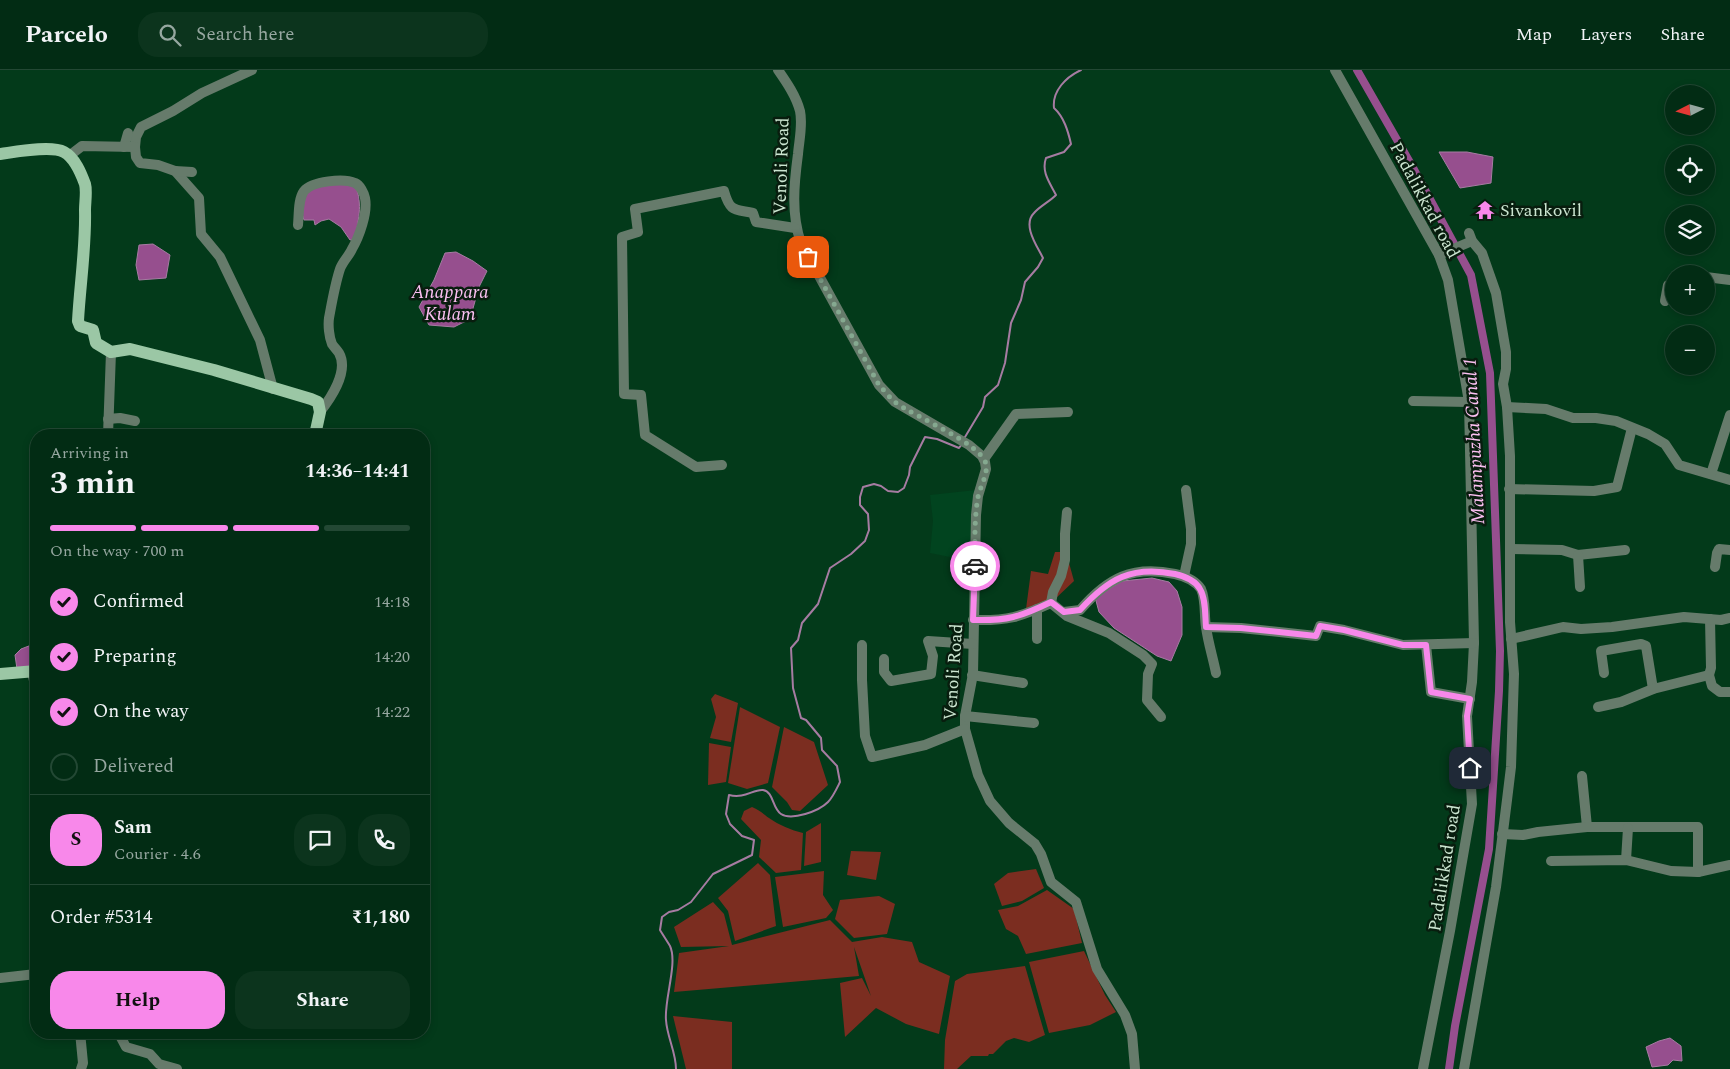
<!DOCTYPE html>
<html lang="en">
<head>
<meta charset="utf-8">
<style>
	:root { --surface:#022c14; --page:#0c341d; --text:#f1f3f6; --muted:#96a7a0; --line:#234834; --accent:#f888ea }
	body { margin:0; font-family:Spectral,serif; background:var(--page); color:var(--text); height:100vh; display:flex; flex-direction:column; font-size:19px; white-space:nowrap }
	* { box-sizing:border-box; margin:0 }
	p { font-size:16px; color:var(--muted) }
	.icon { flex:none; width:28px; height:28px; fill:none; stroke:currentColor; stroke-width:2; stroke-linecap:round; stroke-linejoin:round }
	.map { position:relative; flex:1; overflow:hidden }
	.side { position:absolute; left:30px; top:359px; width:400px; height:610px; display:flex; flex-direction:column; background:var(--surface); border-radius:20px; box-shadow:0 2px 8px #0003,0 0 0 1px var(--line) }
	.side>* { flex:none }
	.needle { width:32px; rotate:264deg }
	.controls { position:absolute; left:1665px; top:15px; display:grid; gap:10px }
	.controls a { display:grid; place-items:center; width:50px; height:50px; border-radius:50%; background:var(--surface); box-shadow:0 2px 8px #0003,0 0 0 1px var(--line); font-size:25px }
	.pin { position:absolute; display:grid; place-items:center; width:42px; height:42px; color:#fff; margin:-21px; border-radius:10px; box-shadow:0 2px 8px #0006 }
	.courier { position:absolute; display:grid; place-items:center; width:50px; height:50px; margin:-25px; border:4px solid #f888ea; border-radius:50%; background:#fff; color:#222; box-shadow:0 1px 6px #0007 }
	.headline em { font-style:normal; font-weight:700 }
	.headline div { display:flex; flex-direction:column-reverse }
	.headline { display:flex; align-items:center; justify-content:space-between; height:85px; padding:0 20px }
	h1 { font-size:32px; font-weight:700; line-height:38px }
	.bar { display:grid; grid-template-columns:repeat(4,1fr); gap:8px 5px; align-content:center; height:60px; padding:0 20px }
	.bar i { height:6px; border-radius:4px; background:var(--line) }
	.bar .selected { background:var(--accent) }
	.bar p { grid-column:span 4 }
	.line { display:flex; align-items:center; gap:12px; padding:0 20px; border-top:1px solid var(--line) }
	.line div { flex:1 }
	.round { display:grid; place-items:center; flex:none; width:52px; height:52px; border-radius:20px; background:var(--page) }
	ol { padding:0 20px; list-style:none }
	li { display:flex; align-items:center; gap:15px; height:55px }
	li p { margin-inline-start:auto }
	li .icon { padding:5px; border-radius:50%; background:var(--accent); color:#111; stroke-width:4 }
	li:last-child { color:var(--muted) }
	li i { width:28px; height:28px; border:2px solid var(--line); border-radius:50% }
	.action { display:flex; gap:10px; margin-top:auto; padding:10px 20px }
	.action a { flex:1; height:58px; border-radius:20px; background:var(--accent); color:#111; font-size:20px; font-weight:700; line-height:58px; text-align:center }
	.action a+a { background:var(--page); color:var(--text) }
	header { display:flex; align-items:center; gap:30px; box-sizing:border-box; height:70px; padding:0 25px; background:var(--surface); border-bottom:1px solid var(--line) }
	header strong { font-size:24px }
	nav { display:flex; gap:28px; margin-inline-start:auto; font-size:18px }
	.search { width:350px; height:45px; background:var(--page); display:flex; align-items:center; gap:12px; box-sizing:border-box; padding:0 18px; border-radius:20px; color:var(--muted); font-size:19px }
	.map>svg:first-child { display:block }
	.built { fill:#01441f }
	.green { fill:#7b2d20 }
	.water { fill:#964f8e; stroke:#a67ca2 }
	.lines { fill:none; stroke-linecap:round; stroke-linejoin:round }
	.stream { stroke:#a67ca2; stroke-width:2 }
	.canal { stroke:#964f8e; stroke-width:8 }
	.minor { stroke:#667b6b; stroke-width:10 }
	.major { stroke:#9bc7a5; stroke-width:12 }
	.done { stroke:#85a990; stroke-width:5; stroke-dasharray:0 9 }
	.route { stroke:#f888ea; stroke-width:6 }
	.labels { text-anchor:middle; stroke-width:5; stroke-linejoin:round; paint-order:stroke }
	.street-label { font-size:18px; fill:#cbe5d0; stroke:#081d0e }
	.poi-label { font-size:18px; fill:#cbe5d0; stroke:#081d0e; text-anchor:start }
	.water-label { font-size:19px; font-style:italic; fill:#fcc0f2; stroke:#081d0e }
</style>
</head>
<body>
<header>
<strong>Parcelo</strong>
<div class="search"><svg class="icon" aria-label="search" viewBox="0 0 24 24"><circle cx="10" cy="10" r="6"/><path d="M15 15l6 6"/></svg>Search here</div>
<nav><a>Map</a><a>Layers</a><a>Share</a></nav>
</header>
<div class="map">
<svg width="1730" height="999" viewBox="0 0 1730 999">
	<rect width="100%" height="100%" fill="#033a1a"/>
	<!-- built -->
	<path class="built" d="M976,420L973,487H950L930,483L933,451L930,425Z"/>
	<!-- green -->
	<g class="green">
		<path d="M1055,482H1066L1074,511L1055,529L1026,539L1031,501L1048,504Z"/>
		<path d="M715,624L738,633L731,672L710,668L716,647L711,629Z"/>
		<path d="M740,637L780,657L768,713L747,719L728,713Z"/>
		<path d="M784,657L814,672L828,715L800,741L792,740L787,732L772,717Z"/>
		<path d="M709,673L731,677L726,712L708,715Z"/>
		<path d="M752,737C760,740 763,744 769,748C779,755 791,760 803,763L801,800L776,803L759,787L761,770L741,749L744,741Z"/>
		<path d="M821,753V792L804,796L806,762Z"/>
		<path d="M851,781L881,782L876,810L847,805Z"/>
		<path d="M758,793L770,805L776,856L735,871L728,841L718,828Z"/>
		<path d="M1036,799L1044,818L1022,831L1002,836L994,814L1008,803Z"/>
		<path d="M824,801L823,825L833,840L826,848L783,857L775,807Z"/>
		<path d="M1047,820L1074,839L1082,873L1026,884L1018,866L1006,859L998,840L1018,836Z"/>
		<path d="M879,826L895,834L887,864L854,868L835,849L840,830Z"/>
		<path d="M713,832L724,844L732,875L830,850L852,872L882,867L912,872L919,892L950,906L939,964L906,954L876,938L845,967L840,913L862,908L871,926L854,877L859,906L674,922L679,883L729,876L681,877L674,857Z"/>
		<path d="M1084,881L1105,925L1116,942L1090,955L1049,963L1029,892Z"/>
		<path d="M1025,896L1045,965L1029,972L1014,968L1006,971L993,984H989L988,986H971L957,999H944L945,970L955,911L967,904Z"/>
		<path d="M673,946L732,952V999H686Z"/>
	</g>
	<!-- water -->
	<g class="water">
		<path d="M1439,82H1467L1493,87L1491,113L1460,118Z"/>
		<path d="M354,112C363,132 359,147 355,169L350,170L341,157L329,149L321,151L315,155L314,150H304L302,144L305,121L324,115Z"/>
		<path d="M153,174L170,185L166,208L139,210L136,195L139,175Z"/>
		<path d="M456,182L473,191L487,201L479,217L470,249L454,257L429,255L419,237L434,210L445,183Z"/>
		<path d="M1152,508L1169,512L1177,521L1182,537V565L1171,591L1157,586L1114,558L1099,542L1095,527L1122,511Z"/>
		<path d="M34,574L36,575V595L33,600L17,599L15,585L21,579Z"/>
		<path d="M1670,968L1681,976L1682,991L1673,990L1668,995L1652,997L1646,977L1659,971Z"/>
	</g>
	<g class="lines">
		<!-- stream -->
		<g class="stream">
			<path d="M965,367L983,337L985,327L998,315L1005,293L1011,253L1021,230L1025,212L1038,197L1043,188C1037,176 1022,155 1034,143C1040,136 1049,132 1056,125C1050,113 1041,102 1046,88L1064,82L1071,74C1068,61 1064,47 1054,38C1052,21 1066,7 1081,0"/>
			<path d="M676,999C676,982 667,967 666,950C664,930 678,893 670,876C667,871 663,865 660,860L662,847L669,842L678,840L691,832L713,804L752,785L754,770L742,766L730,754L726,744L729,725C745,729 753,719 763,720C774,722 772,738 781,744C792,751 819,741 828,732C833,727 837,718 840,712L837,696L822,680L821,668L806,650L801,648L793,618L791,578L798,570L802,553L818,534L830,498L851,484L865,471L869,460L868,444L860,435V427L863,417L874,414L881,416L888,421L898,422L904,418L909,405L910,397L925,367L937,369L959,378L962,374"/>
		</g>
		<!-- canal -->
		<path class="canal" d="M1357,0L1412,96L1471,205L1490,303L1500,581L1499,621L1489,779L1455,956L1449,999"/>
		<!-- minor -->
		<g class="minor">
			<path d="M252,0L202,23L173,41L141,57L136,67L135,77L136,87L140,93L158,95L175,101L199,128L201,164L220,187L260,270L273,319"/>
			<path d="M778,0C787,13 796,26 800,41C803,55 799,71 798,84C794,114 791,144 801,173L879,315L895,332L969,375L982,386L985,392L986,399L978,426L976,445L973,604L965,646V659L978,705L990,731L1009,753L1035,774L1041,784L1051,812L1076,832L1097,899L1125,945L1132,964L1135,999"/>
			<path d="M1335,0L1439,185L1448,210L1469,332L1474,573L1472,612L1467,646L1472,734L1450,861L1423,999"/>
			<path d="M124,77L128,63"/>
			<path d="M69,86L82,76L135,77"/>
			<path d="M175,101L192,102"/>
			<path d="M298,155C299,145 298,129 304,121C312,111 344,108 355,113C360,115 364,123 365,128C368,143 359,167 352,179C349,186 343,191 340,199C335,214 332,232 329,248C328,255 329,267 332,274C334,277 337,280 339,283C349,301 331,328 320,342"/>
			<path d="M1439,185L1472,171"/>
			<path d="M1706,207L1730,210"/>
			<path d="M1665,231L1668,215L1674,213"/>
			<path d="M1413,331L1469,332"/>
			<path d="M1507,337L1546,339L1573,348H1596L1616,351L1648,364L1665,374L1679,395L1730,410"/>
			<path d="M108,349L120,348L135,351"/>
			<path d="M108,365L111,282"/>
			<path d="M984,389L1016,344L1068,342"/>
			<path d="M722,395L696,397L645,365L641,325L624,324L622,167L638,162L635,139L724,121C730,142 734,139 753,143L756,152L795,158"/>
			<path d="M1711,404L1730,345"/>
			<path d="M1509,419L1594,421L1617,417L1632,358"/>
			<path d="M1510,479L1562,480L1578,485L1625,480"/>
			<path d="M1578,485L1580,517"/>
			<path d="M1715,497L1717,483L1719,479L1730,480"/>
			<path d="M1184,506L1191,474V459L1186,420"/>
			<path d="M1051,533L1053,522L1061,506L1065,490V464L1067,442"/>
			<path d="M1037,539V569"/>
			<path d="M1064,542L1080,540C1108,508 1132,495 1175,504C1184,506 1195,510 1201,519C1206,530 1204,545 1206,557C1208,572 1213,588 1216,603"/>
			<path d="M1710,549L1711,598L1709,605L1712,616L1720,622H1730"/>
			<path d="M973,550C1008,551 1020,547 1051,533L1067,546L1109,563L1143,585L1152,594L1148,604L1147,630L1161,647"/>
			<path d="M1206,557L1241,558L1316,566L1320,556L1344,560L1403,575L1474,573"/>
			<path d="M1511,569L1563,557L1581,559L1612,557L1684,547L1721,550L1730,548"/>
			<path d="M862,575V610L865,666L872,687L925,675L965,659"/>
			<path d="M1426,575L1431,622L1470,629"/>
			<path d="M884,589V602L891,611L931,604L933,586L928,571L973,574"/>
			<path d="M32,603L36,618"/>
			<path d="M1604,603L1601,581L1641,574L1646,576L1653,619"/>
			<path d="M972,605L1023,613"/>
			<path d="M1598,637L1621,632L1653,619L1709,605"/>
			<path d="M965,646L1034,653"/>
			<path d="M1582,706L1587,757"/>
			<path d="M1502,764L1523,765L1538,762L1587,757H1698V802L1730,795"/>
			<path d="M1626,790L1628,758"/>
			<path d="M1551,791L1626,790L1671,801L1698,802"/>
			<path d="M0,908L36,904"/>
			<path d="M80,962L83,993L81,999"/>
			<path d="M118,962L126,977L150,984L159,994L177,999"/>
			<path d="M1464,999L1496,817L1507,730L1511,697L1514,604L1510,552V386L1507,337L1503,314L1506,299V282L1496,223L1482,183L1472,171L1469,163"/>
		</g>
		<!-- major -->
		<g class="major">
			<path d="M0,84C15,82 51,75 64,82C75,88 81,103 85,114C87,121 85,132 85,140C86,177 80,214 78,251L80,256L93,260L96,273L111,282L130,279L214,300L311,329L318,332L320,342L315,365"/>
			<path d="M0,604L36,601"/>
		</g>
	</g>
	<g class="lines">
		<!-- done -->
		<path class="done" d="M808,187L879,315C884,320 889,327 895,332C913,346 982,374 986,394C988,404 980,417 978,427C974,450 975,474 975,496"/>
		<!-- route -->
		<path class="route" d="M975,496L973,550C1007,551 1020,547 1051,532L1064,542L1080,540C1108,509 1132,495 1175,504C1184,506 1195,510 1200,519C1206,529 1205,546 1206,557L1241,558L1316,566L1320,556L1344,560L1403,575H1426L1431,622L1470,629L1467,646L1470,698"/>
	</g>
	<!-- icons -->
	<defs>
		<g id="temple-bare" transform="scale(1.5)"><path d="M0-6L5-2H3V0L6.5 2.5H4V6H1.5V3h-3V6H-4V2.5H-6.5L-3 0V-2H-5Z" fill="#f888ea" stroke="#081d0e" stroke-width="2.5" paint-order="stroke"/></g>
	</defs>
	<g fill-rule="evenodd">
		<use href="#temple-bare" x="1485" y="140"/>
	</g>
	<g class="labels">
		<!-- street labels -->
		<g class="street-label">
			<text transform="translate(781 96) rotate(-88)" y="6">Venoli Road</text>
			<text transform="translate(1425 130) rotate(62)" y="6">Padalikkad road</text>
			<text transform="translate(953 602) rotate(-86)" y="6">Venoli Road</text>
			<text transform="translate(1444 798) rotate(-81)" y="6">Padalikkad road</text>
		</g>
		<!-- poi labels -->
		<g class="poi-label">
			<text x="1500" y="146">Sivankovil</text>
		</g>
		<!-- water labels -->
		<g class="water-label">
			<text x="450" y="228">Anappara<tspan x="450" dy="22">Kulam</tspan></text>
			<text transform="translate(1473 371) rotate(-93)" y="7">Malampuzha Canal 1</text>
		</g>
	</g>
</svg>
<div class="controls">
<a><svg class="needle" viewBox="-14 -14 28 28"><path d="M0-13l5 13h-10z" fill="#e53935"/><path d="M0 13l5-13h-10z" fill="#96a7a0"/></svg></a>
<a><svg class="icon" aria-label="locate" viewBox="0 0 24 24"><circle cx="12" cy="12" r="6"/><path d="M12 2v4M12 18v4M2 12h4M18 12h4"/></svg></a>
<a><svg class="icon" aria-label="layers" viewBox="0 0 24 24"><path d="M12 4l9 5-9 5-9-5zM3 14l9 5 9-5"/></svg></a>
<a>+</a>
<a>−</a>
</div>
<div class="pin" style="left:808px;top:187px;background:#ea580c"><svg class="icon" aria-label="bag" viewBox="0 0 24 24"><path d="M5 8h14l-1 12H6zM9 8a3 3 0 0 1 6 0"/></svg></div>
<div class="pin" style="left:1470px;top:698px;background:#1f2937"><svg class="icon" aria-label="home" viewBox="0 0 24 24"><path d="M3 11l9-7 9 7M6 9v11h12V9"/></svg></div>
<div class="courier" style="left:975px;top:496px"><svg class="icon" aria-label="car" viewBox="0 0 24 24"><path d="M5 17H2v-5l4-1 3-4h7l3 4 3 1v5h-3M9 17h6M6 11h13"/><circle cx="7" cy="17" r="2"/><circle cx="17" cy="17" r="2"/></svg></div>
<section class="side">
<div class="headline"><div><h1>3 min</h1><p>Arriving in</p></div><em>14:36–14:41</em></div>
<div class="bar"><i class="selected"></i><i class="selected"></i><i class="selected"></i><i></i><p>On the way · 700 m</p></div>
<ol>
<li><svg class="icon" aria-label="check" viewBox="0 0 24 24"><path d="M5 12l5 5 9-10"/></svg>Confirmed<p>14:18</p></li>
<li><svg class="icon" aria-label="check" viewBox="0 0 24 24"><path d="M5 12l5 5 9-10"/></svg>Preparing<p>14:20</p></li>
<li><svg class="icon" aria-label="check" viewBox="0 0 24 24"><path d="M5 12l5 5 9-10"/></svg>On the way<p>14:22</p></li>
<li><i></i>Delivered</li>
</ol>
<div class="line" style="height:90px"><b class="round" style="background:var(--accent);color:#111">S</b><div><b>Sam</b><p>Courier · 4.6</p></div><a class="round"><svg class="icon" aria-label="chat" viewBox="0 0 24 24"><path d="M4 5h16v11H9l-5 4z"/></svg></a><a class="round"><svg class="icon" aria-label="phone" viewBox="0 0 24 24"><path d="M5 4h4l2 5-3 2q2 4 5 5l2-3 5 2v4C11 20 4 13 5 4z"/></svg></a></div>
<div class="line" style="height:65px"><div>Order #5314</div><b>₹1,180</b></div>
<div class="action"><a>Help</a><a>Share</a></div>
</section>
</div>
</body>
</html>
